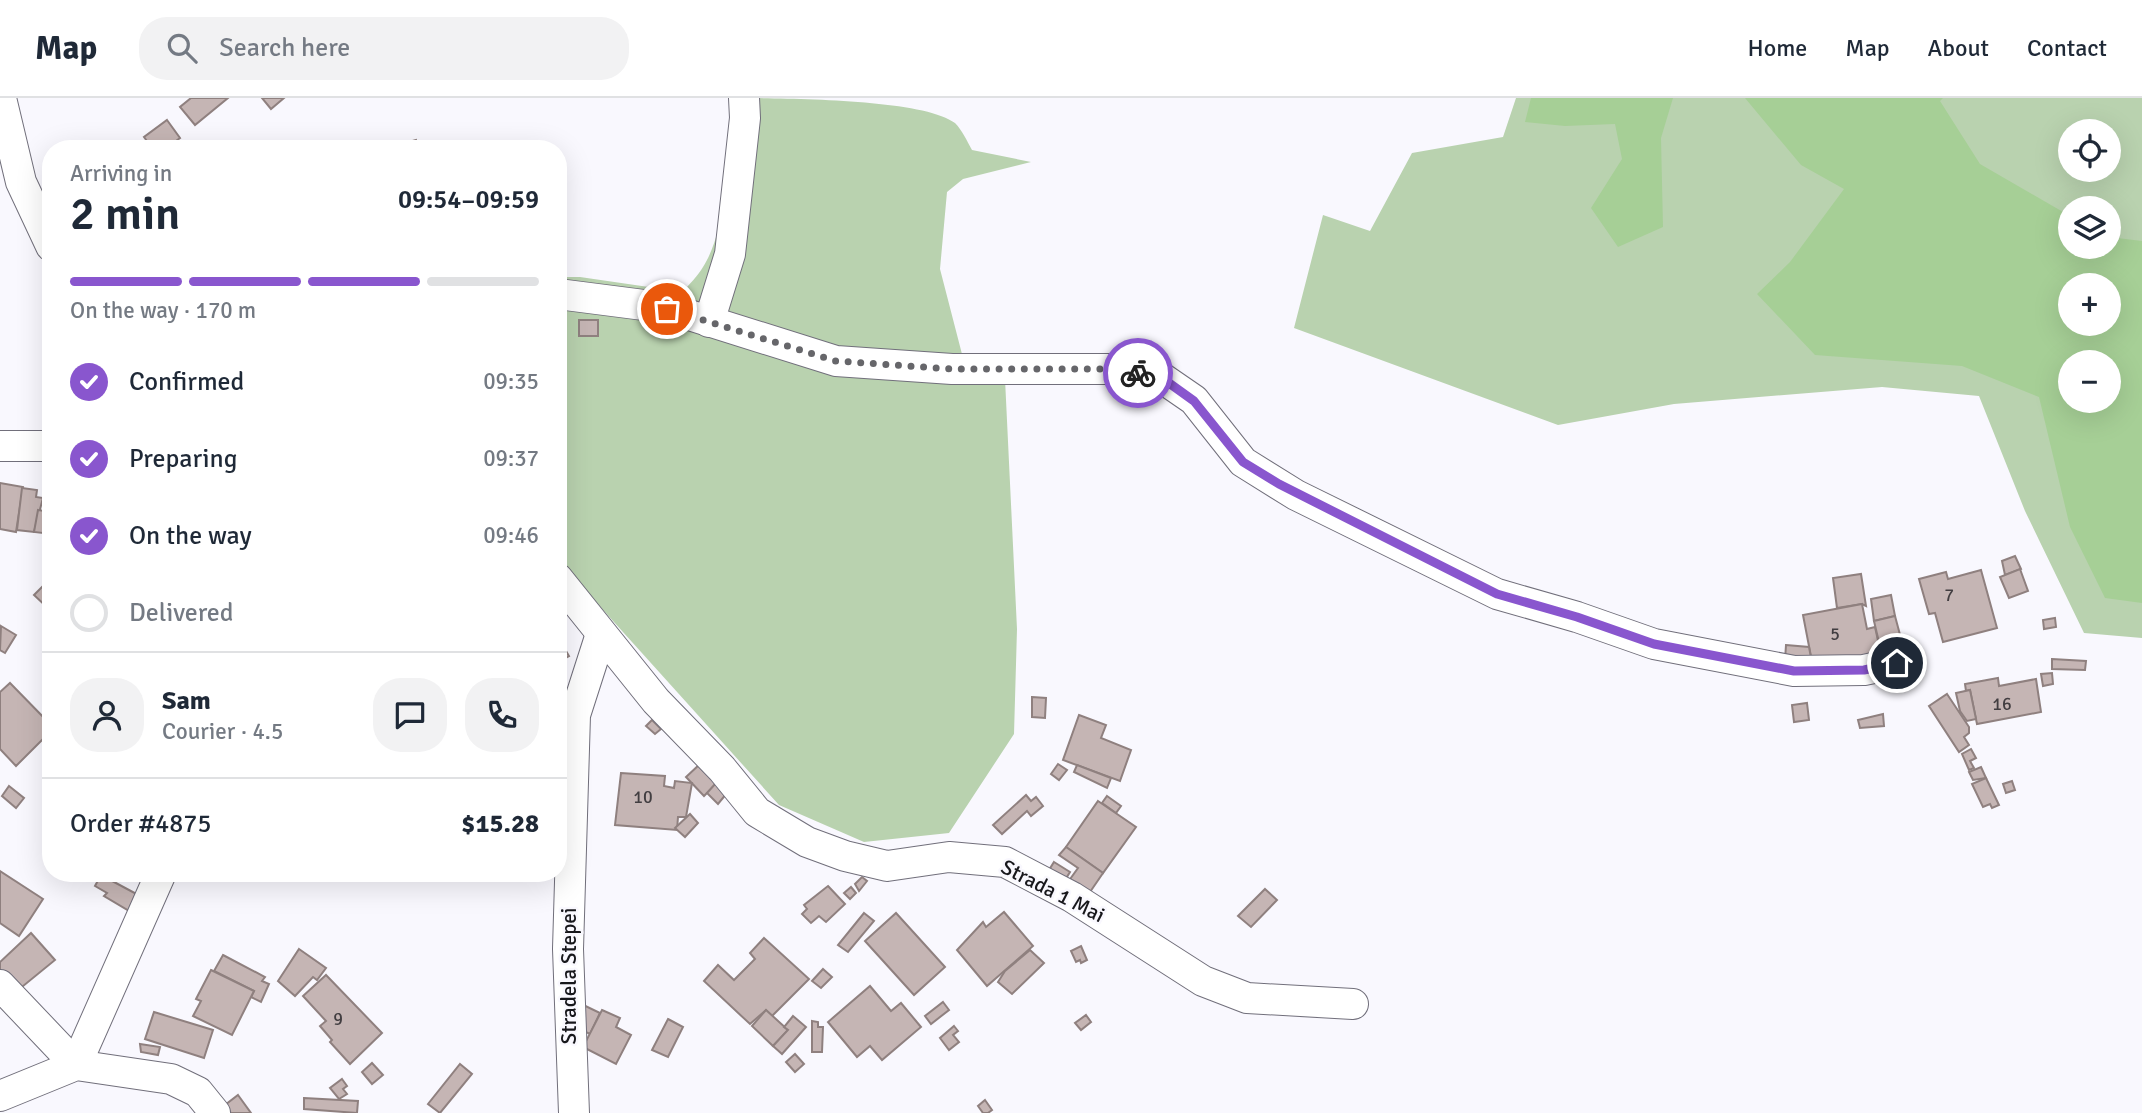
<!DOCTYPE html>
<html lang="en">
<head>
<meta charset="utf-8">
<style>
	:root { --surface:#fff; --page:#f2f2f3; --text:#1f2937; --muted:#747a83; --line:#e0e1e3; --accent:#8956ce }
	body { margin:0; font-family:Signika,sans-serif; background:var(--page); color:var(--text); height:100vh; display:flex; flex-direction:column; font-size:26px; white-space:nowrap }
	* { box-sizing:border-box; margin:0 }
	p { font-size:23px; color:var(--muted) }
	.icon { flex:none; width:38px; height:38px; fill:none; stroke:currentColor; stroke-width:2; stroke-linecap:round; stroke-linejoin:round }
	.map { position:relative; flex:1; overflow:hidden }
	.side { position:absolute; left:42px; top:42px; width:525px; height:742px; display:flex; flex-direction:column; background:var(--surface); border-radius:28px; box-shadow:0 7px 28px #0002 }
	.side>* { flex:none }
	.fabs { position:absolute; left:2058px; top:21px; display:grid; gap:14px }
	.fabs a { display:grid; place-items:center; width:63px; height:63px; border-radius:50%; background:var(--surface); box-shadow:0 7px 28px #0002; font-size:35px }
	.pin { position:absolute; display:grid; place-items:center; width:60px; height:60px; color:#fff; margin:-30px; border:4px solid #fff; border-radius:50%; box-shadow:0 2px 7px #0007 }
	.courier { position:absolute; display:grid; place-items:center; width:70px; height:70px; margin:-35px; border:5px solid #8956ce; border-radius:50%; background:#fff; color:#222; box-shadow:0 2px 9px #0007 }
	.summary em { font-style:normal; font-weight:600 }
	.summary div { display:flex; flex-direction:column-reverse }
	.summary { display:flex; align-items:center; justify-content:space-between; height:119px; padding:0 28px }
	h1 { font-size:46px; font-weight:600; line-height:52px }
	.bar { display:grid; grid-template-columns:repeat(4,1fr); gap:10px 7px; align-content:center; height:84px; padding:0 28px }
	.bar i { height:9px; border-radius:5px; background:var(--line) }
	.bar .on { background:var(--accent) }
	.bar p { grid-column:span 4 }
	.line { display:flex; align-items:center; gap:18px; padding:0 28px; border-top:2px solid var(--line) }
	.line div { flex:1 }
	.round { display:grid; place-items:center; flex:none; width:74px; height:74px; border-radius:28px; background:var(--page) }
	ol { padding:0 28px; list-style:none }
	li { display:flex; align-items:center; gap:21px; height:77px }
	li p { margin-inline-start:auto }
	li .icon { padding:7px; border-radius:50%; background:var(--accent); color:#fff; stroke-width:4 }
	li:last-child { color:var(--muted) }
	li i { width:38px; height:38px; border:4px solid var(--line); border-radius:50% }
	header { display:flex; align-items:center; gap:42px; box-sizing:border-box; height:98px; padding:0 35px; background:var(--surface); border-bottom:2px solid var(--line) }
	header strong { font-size:33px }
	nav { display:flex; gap:38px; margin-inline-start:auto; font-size:24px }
	.search { width:490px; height:63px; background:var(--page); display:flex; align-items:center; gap:18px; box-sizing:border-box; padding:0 24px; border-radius:28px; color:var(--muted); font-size:26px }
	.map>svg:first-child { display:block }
	.green { fill:#b9d2af; fill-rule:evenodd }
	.forest { fill:#a6cf96; fill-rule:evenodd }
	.building { fill:#c5b5b4; stroke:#8f807f; stroke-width:2 }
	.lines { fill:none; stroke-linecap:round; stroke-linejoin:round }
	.minor-casing { stroke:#716f7b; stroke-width:32 }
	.minor { stroke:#fff; stroke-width:30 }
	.done { stroke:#66666a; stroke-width:7; stroke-dasharray:0 12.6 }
	.route { stroke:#8956ce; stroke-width:9 }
	.labels { text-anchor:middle; stroke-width:5; stroke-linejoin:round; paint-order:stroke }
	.number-label { font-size:18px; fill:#423e41 }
	.street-label { font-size:21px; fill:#17171b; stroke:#f9f8fe }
</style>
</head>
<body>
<header>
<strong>Map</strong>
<div class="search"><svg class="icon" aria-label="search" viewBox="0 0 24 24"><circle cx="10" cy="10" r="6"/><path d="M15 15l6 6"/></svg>Search here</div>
<nav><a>Home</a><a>Map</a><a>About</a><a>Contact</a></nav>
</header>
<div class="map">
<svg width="2142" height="1015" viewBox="0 0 2142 1015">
	<rect width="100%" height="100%" fill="#f9f8fe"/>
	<!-- green -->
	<g class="green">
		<path d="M729,0C777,0 923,0 955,25C962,32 967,43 972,52L1031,64L963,81L947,94L940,171L963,260H1004L1017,531L1014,636L949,735L864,744L779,707L586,493L558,457V179H580L683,194C689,186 698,178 703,169C728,130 732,45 729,0Z"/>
		<path d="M1516,0H2142V540L2084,535L2025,413L1979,298L1882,289L1674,306L1558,327L1294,230L1323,117L1370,133L1412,55L1503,39ZM2070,33H2109V72H2070ZM2070,110H2109V149H2070ZM2070,187H2109V226H2070ZM2070,264H2109V303H2070Z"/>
	</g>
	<!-- forest -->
	<g class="forest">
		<path d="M1531,0H1673L1661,40L1663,129L1618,149L1591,110L1622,61L1615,26L1565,28L1525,24Z"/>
		<path d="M1745,0H1943L1940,3L1980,66L2070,118V149H2109V139L2142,143V505L2105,500L2070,429L2039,299L1962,268L1815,257L1757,196L1790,164L1844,91L1801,67ZM2070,187H2109V226H2070ZM2070,264H2109V303H2070Z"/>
	</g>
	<!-- building -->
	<g class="building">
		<path d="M191,0H228L195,27L180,9Z"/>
		<path d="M262,0H284L271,11Z"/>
		<path d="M167,22L180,40L165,51H153L144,39Z"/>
		<path d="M416,42L418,51H399L398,47Z"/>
		<rect x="579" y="222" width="19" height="16"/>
		<path d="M0,385L23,389L16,434L0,431Z"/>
		<path d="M22,390L37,392L36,399L43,400L34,434L17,432Z"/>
		<path d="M38,412L51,414V436L34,434Z"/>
		<path d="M2015,458L2021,471L2005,477L2002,463Z"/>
		<path d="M2020,471L2028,493L2009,500L2000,479Z"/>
		<path d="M1981,472L1997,530L1943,544L1935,515L1929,516L1919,481L1946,474L1948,481Z"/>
		<path d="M1861,476L1866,508L1862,506L1837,510L1833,480Z"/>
		<path d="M51,480V513L34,497Z"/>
		<path d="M1891,497L1895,518L1874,523L1871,501Z"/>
		<path d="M1862,506L1867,531L1875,529L1881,556L1813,569L1803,517Z"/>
		<path d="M1895,518L1903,548L1881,553L1874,523Z"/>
		<path d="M2055,520L2056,529L2044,531L2043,522Z"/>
		<path d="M1,528L16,537L5,555L0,552Z"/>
		<path d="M558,539L569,558L558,564Z"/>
		<path d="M1786,547L1809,549L1812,565L1785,562Z"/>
		<path d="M2052,561L2086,563L2085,572L2052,571Z"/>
		<path d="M2052,575L2053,586L2043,588L2041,576Z"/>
		<path d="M1998,580L1999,588L2036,581L2041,614L1977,626L1970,592L1966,593L1965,586Z"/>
		<path d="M10,585L51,627V633L16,668L0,651V594Z"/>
		<path d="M1970,592L1976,621L1967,623L1960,613L1956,595Z"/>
		<path d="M1947,596L1969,629V635L1964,639L1969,647L1959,654L1929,608Z"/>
		<path d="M1032,599L1046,600L1045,620L1032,619Z"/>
		<path d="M1807,605L1809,622L1794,624L1792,607Z"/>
		<path d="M1883,616L1884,628L1860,630L1858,622Z"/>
		<path d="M1079,617L1106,627L1101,640L1131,652L1120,683L1063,662Z"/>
		<path d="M652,622L661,631L655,636L646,628Z"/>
		<path d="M1971,651L1976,660L1970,663L1974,670L1969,672L1962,656Z"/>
		<path d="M700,666L718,684L704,698L686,679Z"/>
		<path d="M1058,666L1067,672L1059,682L1051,676Z"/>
		<path d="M1077,667L1111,680L1107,690L1074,674Z"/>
		<path d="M1981,669L1986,680L1973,682L1969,674Z"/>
		<path d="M621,675L665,678L664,688L674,690L675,683L692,685L686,719H678L677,732L615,727Z"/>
		<path d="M1986,680L1999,707L1992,710L1990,706L1983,709L1972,686Z"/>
		<path d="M2012,683L2015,692L2006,695L2003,686Z"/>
		<path d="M716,685L727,695L718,706L707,695Z"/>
		<path d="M9,688L24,700L16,710L2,698Z"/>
		<path d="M1026,697L1031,703L1036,699L1043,708L1031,718L1027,713L1002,736L993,727Z"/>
		<path d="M1107,698L1121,708L1116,715L1102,705Z"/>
		<path d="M1098,703L1136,729L1103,775L1066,749Z"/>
		<path d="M690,716L698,725L685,739L675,730Z"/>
		<path d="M1066,749L1103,775L1088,797L1068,784L1078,770L1059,757Z"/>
		<path d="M1054,764L1070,774L1065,782L1049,772Z"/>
		<path d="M0,773L43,801L19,838L0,825Z"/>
		<path d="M101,777L144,800L136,817L104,798L107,795L95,788Z"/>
		<path d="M862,779L867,783L859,793L855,786Z"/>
		<path d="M828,788L845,806L826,824L819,818L811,825L802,816L807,811L804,807Z"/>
		<path d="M851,789L856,795L850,801L844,795Z"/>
		<path d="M1265,791L1277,802L1251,829L1238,818Z"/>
		<path d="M1004,814L1033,848L987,888L957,852L983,824L986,829Z"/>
		<path d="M864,815L874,823L848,854L838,847Z"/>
		<path d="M896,815L945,869L914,897L865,843Z"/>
		<path d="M31,835L55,862L17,893L0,875V864Z"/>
		<path d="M764,840L809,881L772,918L766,912L750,926L704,883L718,867L734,882L755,861L750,855Z"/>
		<path d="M1081,848L1087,862L1081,865L1080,862L1076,864L1071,853Z"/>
		<path d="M299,851L326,870L317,882L313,879L295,898L278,883Z"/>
		<path d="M1030,852L1044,865L1012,896L998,884L1005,873Z"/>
		<path d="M223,857L265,879L262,883L269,886L261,904L251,899L254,893L214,873Z"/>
		<path d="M823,871L832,879L821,890L812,883Z"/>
		<path d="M211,872L254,893L232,937L193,918L201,903L196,901Z"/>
		<path d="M326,877L382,935L350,966L330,944L332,942L320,928L326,923L303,898Z"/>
		<path d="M870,888L891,913L901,905L921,929L882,962L870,948L857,959L828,924Z"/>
		<path d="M573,902L600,915L590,936L575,929Z"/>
		<path d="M943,904L949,912L931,926L925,918Z"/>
		<path d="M602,912L620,920L616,929L631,937L616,966L583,949Z"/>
		<path d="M766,912L788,932L773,948L752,928Z"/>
		<path d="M154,914L213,932L204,960L145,941Z"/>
		<path d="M1086,917L1091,924L1081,932L1075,925Z"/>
		<path d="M793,918L806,929L782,956L773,948L788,932L784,929Z"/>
		<path d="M668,921L683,929L668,959L652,952Z"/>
		<path d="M812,923L818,924V929H823L822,954H812Z"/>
		<path d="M954,928L958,933L953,937L959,944L949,952L940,940Z"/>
		<path d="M140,946L160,949L158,957L141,954Z"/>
		<path d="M795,956L804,966L795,974L786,964Z"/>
		<path d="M372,965L383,977L372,986L362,974Z"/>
		<path d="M460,966L472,976L440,1015L428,1006Z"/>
		<path d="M342,981L347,988L343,991L347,996L339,1001L330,990Z"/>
		<path d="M238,997L251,1015H231L225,1007Z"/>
		<path d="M304,1000L358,1003L357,1015L304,1011Z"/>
		<path d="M985,1002L992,1012L988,1015H983L978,1008Z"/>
	</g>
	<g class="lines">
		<!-- minor casing -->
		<g class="minor-casing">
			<g id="minor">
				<path d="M1,0L21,84L51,148"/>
				<path d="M558,196L667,210L836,263L952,271H1122L1162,280L1194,302L1243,364L1296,397L1497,496L1577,519L1654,546L1794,573L1864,572L1897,565"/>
				<path d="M709,224L730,156L745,20L744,0"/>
				<path d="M0,348H51"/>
				<path d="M558,481L656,603L722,671L757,714L807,744L845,758L887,768L949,759L1005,764L1072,799L1203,883L1247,900L1353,906"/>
				<path d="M0,887L76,967"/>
				<path d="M76,967L161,775"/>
				<path d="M0,998L76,967L171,981L198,994L215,1015"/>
				<path d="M574,1015L568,851L575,617L601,536"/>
			</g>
		</g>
		<!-- minor -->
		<use href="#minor" class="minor"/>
	</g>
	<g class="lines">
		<!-- done -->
		<path class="done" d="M667,211L836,263L952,271H1122L1138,275"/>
		<!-- route -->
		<path class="route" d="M1138,275L1162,280L1194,303L1243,364L1279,386L1497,496L1577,519L1654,546L1794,573L1864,572L1897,565"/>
	</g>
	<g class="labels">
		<!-- number labels -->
		<g class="number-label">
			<text x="1949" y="503">7</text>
			<text x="1835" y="542">5</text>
			<text x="2002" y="612">16</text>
			<text x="643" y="705">10</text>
			<text x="338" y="927">9</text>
		</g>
		<!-- street labels -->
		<g class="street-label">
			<text transform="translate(1053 793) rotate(27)" y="7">Strada 1 Mai</text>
			<text transform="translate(569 878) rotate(-90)" y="7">Stradela Stepei</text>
		</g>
	</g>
</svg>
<div class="fabs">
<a><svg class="icon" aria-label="locate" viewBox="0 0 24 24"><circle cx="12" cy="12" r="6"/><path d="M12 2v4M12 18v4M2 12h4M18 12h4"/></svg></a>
<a><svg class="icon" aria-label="layers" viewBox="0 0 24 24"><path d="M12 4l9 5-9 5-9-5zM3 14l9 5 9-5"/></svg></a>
<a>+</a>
<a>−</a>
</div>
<div class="pin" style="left:667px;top:211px;background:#ea580c"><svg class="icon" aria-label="bag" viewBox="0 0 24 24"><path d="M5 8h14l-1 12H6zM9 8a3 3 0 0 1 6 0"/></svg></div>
<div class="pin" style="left:1897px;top:565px;background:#1f2937"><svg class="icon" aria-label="home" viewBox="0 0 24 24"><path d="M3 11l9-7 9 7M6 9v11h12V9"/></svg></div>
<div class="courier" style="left:1138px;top:275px"><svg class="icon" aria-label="bike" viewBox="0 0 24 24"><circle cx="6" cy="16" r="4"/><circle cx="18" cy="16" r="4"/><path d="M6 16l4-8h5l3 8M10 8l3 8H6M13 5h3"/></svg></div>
<section class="side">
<div class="summary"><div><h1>2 min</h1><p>Arriving in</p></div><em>09:54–09:59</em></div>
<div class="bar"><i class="on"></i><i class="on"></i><i class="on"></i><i></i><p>On the way · 170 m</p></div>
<ol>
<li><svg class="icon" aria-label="check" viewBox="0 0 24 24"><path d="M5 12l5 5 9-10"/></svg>Confirmed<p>09:35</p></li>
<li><svg class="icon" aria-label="check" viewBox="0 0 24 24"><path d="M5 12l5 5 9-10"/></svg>Preparing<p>09:37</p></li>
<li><svg class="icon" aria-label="check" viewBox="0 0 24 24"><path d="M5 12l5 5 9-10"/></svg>On the way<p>09:46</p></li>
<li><i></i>Delivered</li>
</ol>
<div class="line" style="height:126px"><a class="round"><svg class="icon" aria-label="person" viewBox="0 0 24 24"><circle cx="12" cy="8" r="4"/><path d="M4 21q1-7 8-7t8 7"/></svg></a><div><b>Sam</b><p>Courier · 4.5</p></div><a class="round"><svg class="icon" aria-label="chat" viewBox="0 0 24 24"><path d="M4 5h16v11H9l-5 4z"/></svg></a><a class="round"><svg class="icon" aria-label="phone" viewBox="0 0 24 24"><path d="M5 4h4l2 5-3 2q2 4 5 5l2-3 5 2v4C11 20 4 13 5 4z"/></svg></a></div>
<div class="line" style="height:91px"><div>Order #4875</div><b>$15.28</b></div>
</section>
</div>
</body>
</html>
